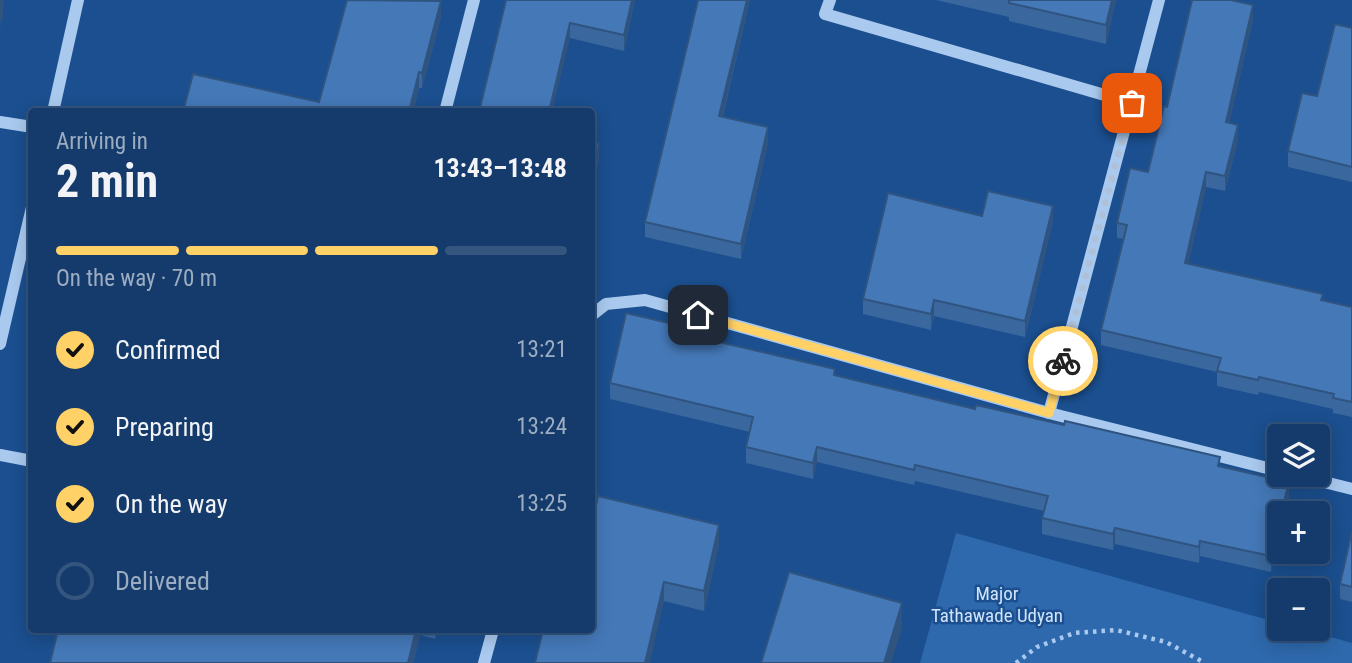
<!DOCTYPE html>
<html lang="en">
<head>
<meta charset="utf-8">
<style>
	:root { --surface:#143b6b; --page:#214673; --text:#f1f3f6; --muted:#9dadc1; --line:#33557e; --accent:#ffd166 }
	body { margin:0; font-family:"Roboto Condensed",sans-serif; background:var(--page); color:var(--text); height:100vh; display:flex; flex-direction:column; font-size:26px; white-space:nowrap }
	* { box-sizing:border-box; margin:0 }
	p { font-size:23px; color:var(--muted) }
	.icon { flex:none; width:38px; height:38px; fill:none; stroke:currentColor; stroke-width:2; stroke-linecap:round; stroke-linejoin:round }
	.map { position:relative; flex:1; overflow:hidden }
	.drawer { position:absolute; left:28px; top:108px; width:567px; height:525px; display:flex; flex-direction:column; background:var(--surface); border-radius:7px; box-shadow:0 4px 18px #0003,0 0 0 2px var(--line) }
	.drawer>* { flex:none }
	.fabs { position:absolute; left:1267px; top:424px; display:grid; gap:14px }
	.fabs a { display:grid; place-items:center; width:63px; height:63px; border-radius:7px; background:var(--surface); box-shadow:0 4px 18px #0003,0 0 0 2px var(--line); font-size:35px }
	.pin { position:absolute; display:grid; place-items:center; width:60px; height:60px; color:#fff; margin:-30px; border-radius:14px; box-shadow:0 4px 10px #0006 }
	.courier { position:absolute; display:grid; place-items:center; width:70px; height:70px; margin:-35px; border:5px solid #ffd166; border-radius:50%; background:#fff; color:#222; box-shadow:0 2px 9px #0007 }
	.headline em { font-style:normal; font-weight:700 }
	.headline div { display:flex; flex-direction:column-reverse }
	.headline { display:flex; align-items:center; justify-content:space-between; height:119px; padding:0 28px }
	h1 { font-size:46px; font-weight:700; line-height:52px }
	.bar { display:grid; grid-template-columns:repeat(4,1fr); gap:10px 7px; align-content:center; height:84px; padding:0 28px }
	.bar i { height:9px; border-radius:5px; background:var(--line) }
	.bar .current { background:var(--accent) }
	.bar p { grid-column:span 4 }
	ol { padding:0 28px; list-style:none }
	li { display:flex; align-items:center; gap:21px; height:77px }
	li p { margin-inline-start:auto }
	li .icon { padding:7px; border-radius:50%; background:var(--accent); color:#111; stroke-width:4 }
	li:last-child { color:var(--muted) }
	li i { width:38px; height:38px; border:4px solid var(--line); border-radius:50% }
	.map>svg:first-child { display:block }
	.green { fill:#2e69ad }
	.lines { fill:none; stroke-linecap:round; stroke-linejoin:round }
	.path { stroke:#a9c9ee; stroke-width:4.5; stroke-dasharray:3.5 5; stroke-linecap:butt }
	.minor { stroke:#a9c9ee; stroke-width:12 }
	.wall { fill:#3a679d }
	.shaded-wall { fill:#305480 }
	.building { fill:#4478b7; stroke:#305480; stroke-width:2 }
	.done { stroke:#afc1d8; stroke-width:7; stroke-dasharray:0 12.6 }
	.route { stroke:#ffd166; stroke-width:9 }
	.labels { text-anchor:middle; stroke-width:5; stroke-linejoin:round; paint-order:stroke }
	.park-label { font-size:19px; fill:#cfe3fa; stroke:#1b4f8f }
</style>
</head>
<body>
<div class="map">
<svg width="1352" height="663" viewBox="0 0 1352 663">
	<rect width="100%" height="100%" fill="#1b4f8f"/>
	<!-- green -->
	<path class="green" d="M956,533L1279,623V628H1299L1352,643V663H920Z"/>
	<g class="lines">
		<!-- path -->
		<path class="path" d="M1016,663L1037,647L1074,633L1116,630L1166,642L1205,663"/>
		<!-- minor -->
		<g class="minor">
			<path d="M830,0L825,14L1132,103"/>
			<path d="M53,112L78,0"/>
			<path d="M445,112L474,0"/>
			<path d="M0,122L32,127"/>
			<path d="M592,315L606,304L645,300L1049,413L1279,471"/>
			<path d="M0,344L32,207"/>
			<path d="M1049,413L1159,0"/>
			<path d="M0,455L32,461"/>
			<path d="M1292,474L1352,489"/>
			<path d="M484,663L493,630"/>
		</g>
	</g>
	<!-- wall -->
	<g class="wall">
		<path d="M506,0H635L624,51L570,38L480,108Z"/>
		<path d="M698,0H750L723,116L768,143L741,259L645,237V222Z"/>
		<path d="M936,0H1116L1106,44L1009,21V17Z"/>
		<path d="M441,17L422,88H419L413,112H183L319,102Z"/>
		<path d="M1253,20L1229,123L1238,140L1225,191L1206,187L1188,264L1323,301L1352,307V417L1333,413V409L1259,392L1258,395L1217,386V372L1101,345V330L1123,239L1117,238V223L1148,172L1167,107Z"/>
		<path d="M1352,28V182L1288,167V151Z"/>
		<path d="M982,216L1053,221L1025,337L934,316L931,330L863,314V299Z"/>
		<path d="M835,376L1220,467L1289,497L1285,513H1279L1271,572L1200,556L1199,563L1115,544L1113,550L1042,534V518L1044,511L915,481L914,485L817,462L813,479L746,463V447L750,432L610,399V383Z"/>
		<path d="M1352,531V602L1340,599V584Z"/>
		<path d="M719,544L704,611L664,601L543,630Z"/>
		<path d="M58,630H437L435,639L420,635L413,663H50Z"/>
	</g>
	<!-- shaded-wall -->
	<g class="shaded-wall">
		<path d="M2,0H4L1,36V21Z"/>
		<path d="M632,0H635L624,51V35Z"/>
		<path d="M747,0H750L719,131V116Z"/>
		<path d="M1112,0H1116L1106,44V25Z"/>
		<path d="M441,1V17L422,88V73Z"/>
		<path d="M1253,5V20L1226,137V122Z"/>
		<path d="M570,23V38L552,112H549Z"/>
		<path d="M419,72V88L413,112H409Z"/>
		<path d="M1238,125V140L1225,191V176Z"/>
		<path d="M768,127V143L741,259V244Z"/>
		<path d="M599,144V160L592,195V179Z"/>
		<path d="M1206,172V187L1185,278V263Z"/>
		<path d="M1053,206V221L1025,337V321Z"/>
		<path d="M934,300V316L931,330V314Z"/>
		<path d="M723,327V342L719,358V342Z"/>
		<path d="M817,447V462L813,479V463Z"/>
		<path d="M1289,482V497L1285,513H1281Z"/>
		<path d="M1279,522V538L1271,572V556Z"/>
		<path d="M719,525V544L704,611V591Z"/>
		<path d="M1115,528V544L1113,550V534Z"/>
		<path d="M1200,541V556L1199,563V547Z"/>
		<path d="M664,582V601L650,663H645Z"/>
		<path d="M902,603V628L891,663H884Z"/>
		<path d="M416,630H420V635L413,663H408Z"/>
	</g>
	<!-- building -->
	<g class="building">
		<path d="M0,0H2L1,21H0Z"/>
		<path d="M347,0L441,1L422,73L419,72L409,112H183L193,74L319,102Z"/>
		<path d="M506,0H632L624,35L570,23L549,112H476L477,107L480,108Z"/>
		<path d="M698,0H747L719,116L768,127L741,244L645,222Z"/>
		<path d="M1009,0H1112L1106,25L1009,3Z"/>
		<path d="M1192,0H1231L1253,5L1226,122L1238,125L1225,176L1206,172L1185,263L1323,294L1321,300L1352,307V402L1333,398L1334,394L1259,377L1258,380L1217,371L1221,358L1101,330L1127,225L1117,223L1130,168L1148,172L1164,106L1167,107Z"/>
		<path d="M1335,24L1352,28V167L1288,151L1302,93L1317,96Z"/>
		<path d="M592,142L599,144L592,179Z"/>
		<path d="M988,191L1053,206L1025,321L934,300L931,314L863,299L888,193L982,216Z"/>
		<path d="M626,313L669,323L671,315L723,327L719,342L835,369L834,375L975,409L976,405L1064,425L1065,421L1220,457L1218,466L1289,482L1281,513H1279V522L1271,556L1200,541L1199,547L1115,528L1113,534L1042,518L1048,496L915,465L914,470L817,447L813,463L746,447L753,417L610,383Z"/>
		<path d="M598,496L719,525L704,591L664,582L645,663H535L543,630H592V524Z"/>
		<path d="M1352,531V587L1340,584Z"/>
		<path d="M789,572L902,603L884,663H761Z"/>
		<path d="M58,630H416L408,663H50Z"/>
	</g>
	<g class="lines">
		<!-- done -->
		<path class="done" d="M1063,361L1132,103"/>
		<!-- route -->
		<path class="route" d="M698,315L1049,413L1063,361"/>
	</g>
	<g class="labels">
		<!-- park labels -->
		<g class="park-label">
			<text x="997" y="600">Major<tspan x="997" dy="22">Tathawade Udyan</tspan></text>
		</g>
	</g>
</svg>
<div class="fabs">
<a><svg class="icon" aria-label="layers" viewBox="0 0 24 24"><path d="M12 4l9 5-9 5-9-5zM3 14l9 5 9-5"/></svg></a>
<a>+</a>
<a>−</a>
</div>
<div class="pin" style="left:1132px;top:103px;background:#ea580c"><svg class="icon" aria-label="bag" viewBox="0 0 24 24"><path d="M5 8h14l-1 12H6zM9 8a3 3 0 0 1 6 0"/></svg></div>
<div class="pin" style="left:698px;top:315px;background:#1f2937"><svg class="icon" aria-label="home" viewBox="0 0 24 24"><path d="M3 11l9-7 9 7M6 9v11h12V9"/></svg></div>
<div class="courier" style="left:1063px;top:361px"><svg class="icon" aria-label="bike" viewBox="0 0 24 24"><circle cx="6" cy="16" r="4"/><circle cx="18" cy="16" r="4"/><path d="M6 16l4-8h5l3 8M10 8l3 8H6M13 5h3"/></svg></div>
<section class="drawer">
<div class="headline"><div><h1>2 min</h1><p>Arriving in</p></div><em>13:43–13:48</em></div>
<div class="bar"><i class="current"></i><i class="current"></i><i class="current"></i><i></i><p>On the way · 70 m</p></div>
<ol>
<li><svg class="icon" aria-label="check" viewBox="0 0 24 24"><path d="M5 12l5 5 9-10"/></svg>Confirmed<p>13:21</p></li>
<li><svg class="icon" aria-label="check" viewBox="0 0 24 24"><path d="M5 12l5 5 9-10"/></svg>Preparing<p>13:24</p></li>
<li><svg class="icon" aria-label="check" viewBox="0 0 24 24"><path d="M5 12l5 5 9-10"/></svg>On the way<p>13:25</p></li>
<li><i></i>Delivered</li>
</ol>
</section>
</div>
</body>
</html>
